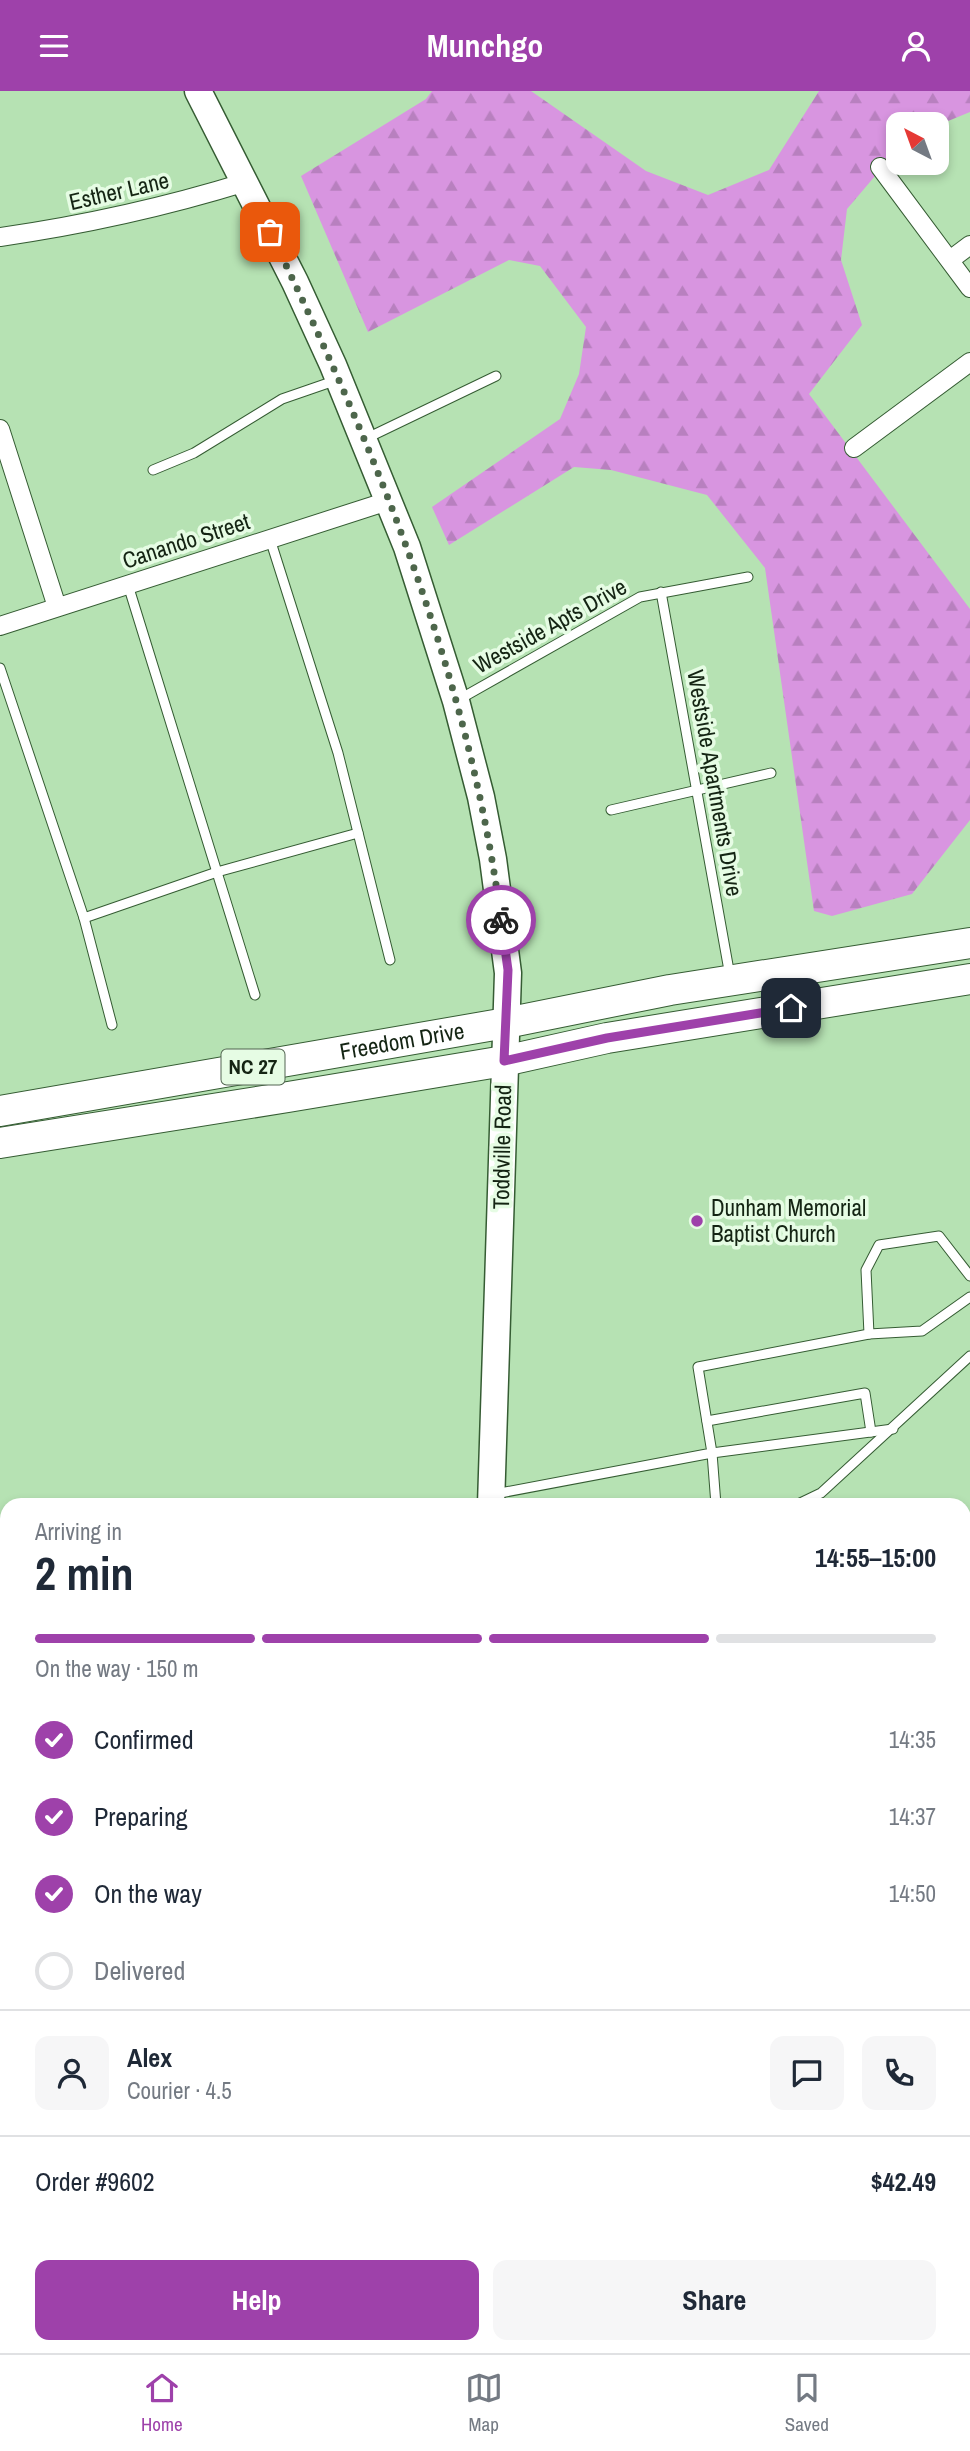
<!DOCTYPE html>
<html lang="en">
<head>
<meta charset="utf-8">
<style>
	:root { --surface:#fff; --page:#f6f6f7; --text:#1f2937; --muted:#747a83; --line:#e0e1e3; --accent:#9e41aa }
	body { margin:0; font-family:"Archivo Narrow",sans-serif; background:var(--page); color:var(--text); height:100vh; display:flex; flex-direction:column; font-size:26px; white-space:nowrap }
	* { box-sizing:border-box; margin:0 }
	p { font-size:23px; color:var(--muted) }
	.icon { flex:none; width:38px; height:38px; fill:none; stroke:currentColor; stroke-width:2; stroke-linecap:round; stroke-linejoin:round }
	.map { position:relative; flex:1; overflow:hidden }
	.drawer { position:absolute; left:0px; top:1407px; width:971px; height:856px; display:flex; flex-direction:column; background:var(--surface); border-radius:21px 21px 0 0; box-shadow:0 4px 10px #0003 }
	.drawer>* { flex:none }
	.needle { width:46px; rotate:319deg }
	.tools { position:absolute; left:886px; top:21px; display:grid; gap:14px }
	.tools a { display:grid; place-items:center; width:63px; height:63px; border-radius:14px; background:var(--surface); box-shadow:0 4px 10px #0003; font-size:35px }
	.pin { position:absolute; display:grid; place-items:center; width:60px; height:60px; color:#fff; margin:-30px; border-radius:14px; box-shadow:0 4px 10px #0006 }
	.courier { position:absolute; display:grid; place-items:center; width:70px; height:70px; margin:-35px; border:5px solid #9e41aa; border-radius:50%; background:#fff; color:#222; box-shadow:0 2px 9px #0007 }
	.headline em { font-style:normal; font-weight:800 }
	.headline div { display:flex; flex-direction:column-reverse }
	.headline { display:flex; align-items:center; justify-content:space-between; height:119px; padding:0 35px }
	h1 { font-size:46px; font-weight:800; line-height:52px }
	.bar { display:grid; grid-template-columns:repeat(4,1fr); gap:10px 7px; align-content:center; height:84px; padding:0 35px }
	.bar i { height:9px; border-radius:5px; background:var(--line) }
	.bar .active { background:var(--accent) }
	.bar p { grid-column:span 4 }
	.line { display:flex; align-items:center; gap:18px; padding:0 35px; border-top:2px solid var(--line) }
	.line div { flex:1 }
	.round { display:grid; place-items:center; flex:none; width:74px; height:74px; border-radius:14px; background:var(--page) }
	ol { padding:0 35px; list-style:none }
	li { display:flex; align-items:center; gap:21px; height:77px }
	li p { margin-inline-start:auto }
	li .icon { padding:7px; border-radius:50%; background:var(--accent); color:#fff; stroke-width:4 }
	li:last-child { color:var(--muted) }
	li i { width:38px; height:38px; border:4px solid var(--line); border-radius:50% }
	.primary-button { display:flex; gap:14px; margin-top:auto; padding:14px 35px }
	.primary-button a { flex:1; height:80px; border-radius:14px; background:var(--accent); color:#fff; font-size:28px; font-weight:800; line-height:80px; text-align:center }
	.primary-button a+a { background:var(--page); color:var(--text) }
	header { display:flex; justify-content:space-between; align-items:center; height:91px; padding:0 35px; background:var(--accent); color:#fff; font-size:32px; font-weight:800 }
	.dock { display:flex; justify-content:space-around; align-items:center; height:98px; border-top:2px solid var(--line); background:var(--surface); font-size:19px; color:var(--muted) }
	.dock a { display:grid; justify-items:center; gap:4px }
	.dock .active { color:var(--accent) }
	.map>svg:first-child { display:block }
	.forest { fill:url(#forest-firs) }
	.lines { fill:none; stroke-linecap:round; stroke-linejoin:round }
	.lane-casing { stroke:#355c33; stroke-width:11 }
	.street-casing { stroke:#355c33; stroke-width:20 }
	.secondary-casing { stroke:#355c33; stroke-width:29 }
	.primary-casing { stroke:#355c33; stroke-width:32 }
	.lane { stroke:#fff; stroke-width:9 }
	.street { stroke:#fff; stroke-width:18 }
	.secondary { stroke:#fff; stroke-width:26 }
	.primary { stroke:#fff; stroke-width:30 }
	.done { stroke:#4d664b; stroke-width:7; stroke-dasharray:0 12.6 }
	.route { stroke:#9e41aa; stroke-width:9 }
	.poi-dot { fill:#9e41aa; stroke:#e6fce4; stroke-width:2.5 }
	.labels { text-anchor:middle; stroke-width:7; stroke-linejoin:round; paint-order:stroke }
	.shield { fill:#e6fce4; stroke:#536552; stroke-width:2 }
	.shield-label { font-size:21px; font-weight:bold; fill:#142413 }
	.street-label { font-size:23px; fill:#142413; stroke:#e6fce4 }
	.poi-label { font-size:23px; fill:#142413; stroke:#e6fce4; text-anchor:start }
</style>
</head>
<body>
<header><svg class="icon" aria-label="menu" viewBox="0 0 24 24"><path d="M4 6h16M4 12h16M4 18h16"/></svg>Munchgo<svg class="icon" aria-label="person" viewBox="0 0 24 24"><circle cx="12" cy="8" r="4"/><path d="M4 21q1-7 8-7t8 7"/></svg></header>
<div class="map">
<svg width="970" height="2262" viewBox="0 0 970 2262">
	<defs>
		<pattern id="forest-firs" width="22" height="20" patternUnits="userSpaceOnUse" patternTransform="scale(1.75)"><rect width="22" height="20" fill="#d895e0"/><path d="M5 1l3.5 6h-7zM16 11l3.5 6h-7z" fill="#b880bf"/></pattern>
	</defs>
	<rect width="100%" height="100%" fill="#b6e2b3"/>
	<!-- forest -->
	<g class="forest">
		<path d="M432,0H531L646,80L708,104L769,79L819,0H970V21L936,35L898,33V58L847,118L841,169L862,234L809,303L970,518V729L912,803L832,825L814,820L765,477L707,404L611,379L574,376L449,454L432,416L560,328L579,283L586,236L540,175L509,169L368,241L301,85L426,8Z"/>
		<path d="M970,1468V1790L964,1783V1473Z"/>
		<path d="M970,1929V2224L964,2225V1932Z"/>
		<path d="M720,2256H818L808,2262H710Z"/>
	</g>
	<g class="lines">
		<!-- lane casing -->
		<g class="lane-casing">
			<g id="lane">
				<path d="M365,348L496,285"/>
				<path d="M153,379L194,362L282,308L337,289"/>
				<path d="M270,448L338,662L390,869"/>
				<path d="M128,494L255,904"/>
				<path d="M661,501L730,885"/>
				<path d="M0,577L84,827L217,781L358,742"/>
				<path d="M458,609L640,506L748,486"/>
				<path d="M611,719L771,682"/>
				<path d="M84,827L112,934"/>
				<path d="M869,1243L922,1240L970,1206"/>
				<path d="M707,1330L865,1302L871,1341"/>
				<path d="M495,1403L712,1362L698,1276L869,1243L866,1179L879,1154L939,1145L970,1185"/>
				<path d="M716,1414L712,1362L893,1338"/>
				<path d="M796,1414L821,1402L970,1265"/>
			</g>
		</g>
		<!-- street casing -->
		<g class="street-casing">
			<g id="street">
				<path d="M880,76L970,197"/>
				<path d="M0,146C84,134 165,116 246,91"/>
				<path d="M950,169L970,154"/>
				<path d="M0,338L57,516"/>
				<path d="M854,357L970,271"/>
				<path d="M0,535L388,410"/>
			</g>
		</g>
		<!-- secondary casing -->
		<g class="secondary-casing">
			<g id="secondary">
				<path d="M198,0L295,191L333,274L407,456L456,610L481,706L493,768L508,882L491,1414"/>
				<path d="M453,2262L454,2256"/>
			</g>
		</g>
		<!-- primary casing -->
		<g class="primary-casing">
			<g id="primary">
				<path id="s1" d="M0,1020L506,932L670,899L970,852"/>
				<path d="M0,1052L288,1006L504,970L607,947L970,888"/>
			</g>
		</g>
		<!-- lane -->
		<use href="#lane" class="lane"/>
		<!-- street -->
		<use href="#street" class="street"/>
		<!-- secondary -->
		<use href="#secondary" class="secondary"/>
		<!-- primary -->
		<use href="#primary" class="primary"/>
	</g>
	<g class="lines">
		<!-- done -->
		<path class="done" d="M270,141C376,359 470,587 501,829"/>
		<!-- route -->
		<path class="route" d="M501,829L508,879L504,970L607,947L791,917"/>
	</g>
	<!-- markers -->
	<circle class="poi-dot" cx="697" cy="1130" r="7"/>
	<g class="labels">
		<!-- shield labels -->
		<rect class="shield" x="221.5" y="958.5" width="63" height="35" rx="5"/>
		<g class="shield-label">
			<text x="253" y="983">NC 27</text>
		</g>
		<!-- street labels -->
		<g class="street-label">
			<text transform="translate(119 100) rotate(-13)" y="8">Esther Lane</text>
			<text transform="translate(186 450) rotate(-18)" y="8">Canando Street</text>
			<text transform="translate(550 535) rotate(-29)" y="8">Westside Apts Drive</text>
			<text transform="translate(715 692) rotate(80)" y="8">Westside Apartments Drive</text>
			<text dy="8" stroke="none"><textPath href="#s1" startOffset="408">Freedom Drive</textPath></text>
			<text transform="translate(502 1056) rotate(-89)" y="8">Toddville Road</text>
		</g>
		<!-- poi labels -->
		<g class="poi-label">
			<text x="711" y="1125">Dunham Memorial<tspan x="711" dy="26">Baptist Church</tspan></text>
		</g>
	</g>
</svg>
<div class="tools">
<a><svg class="needle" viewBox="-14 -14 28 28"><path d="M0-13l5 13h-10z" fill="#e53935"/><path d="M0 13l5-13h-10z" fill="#747a83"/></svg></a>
</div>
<div class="pin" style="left:270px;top:141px;background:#ea580c"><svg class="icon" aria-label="bag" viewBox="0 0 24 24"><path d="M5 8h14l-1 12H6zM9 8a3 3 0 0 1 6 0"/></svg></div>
<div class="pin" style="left:791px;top:917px;background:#1f2937"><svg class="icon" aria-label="home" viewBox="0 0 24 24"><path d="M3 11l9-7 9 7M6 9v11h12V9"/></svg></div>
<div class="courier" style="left:501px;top:829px"><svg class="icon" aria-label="bike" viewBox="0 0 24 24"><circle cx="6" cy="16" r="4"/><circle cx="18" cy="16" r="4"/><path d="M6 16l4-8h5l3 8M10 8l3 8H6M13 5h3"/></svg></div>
<section class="drawer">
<div class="headline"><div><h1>2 min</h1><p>Arriving in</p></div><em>14:55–15:00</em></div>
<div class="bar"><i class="active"></i><i class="active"></i><i class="active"></i><i></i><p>On the way · 150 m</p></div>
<ol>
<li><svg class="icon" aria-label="check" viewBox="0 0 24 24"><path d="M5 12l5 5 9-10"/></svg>Confirmed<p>14:35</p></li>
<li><svg class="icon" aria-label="check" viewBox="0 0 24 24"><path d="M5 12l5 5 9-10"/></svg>Preparing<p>14:37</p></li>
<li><svg class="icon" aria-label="check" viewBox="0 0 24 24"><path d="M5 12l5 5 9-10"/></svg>On the way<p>14:50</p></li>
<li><i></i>Delivered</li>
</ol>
<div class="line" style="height:126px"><a class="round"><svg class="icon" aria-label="person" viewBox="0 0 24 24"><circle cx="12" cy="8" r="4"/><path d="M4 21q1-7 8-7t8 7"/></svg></a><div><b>Alex</b><p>Courier · 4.5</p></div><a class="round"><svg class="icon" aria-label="chat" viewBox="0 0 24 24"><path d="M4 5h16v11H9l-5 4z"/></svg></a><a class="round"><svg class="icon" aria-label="phone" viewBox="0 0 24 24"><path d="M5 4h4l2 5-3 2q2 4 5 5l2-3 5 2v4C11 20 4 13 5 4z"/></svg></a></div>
<div class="line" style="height:91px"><div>Order #9602</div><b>$42.49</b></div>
<div class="primary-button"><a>Help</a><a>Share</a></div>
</section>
</div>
<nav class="dock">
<a class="active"><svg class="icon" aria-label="home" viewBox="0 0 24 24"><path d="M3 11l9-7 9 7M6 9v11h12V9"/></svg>Home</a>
<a><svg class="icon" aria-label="map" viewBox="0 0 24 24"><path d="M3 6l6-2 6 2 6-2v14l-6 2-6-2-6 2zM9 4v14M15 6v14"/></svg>Map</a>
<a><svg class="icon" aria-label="saved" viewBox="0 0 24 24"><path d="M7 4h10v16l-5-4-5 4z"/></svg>Saved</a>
</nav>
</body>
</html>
